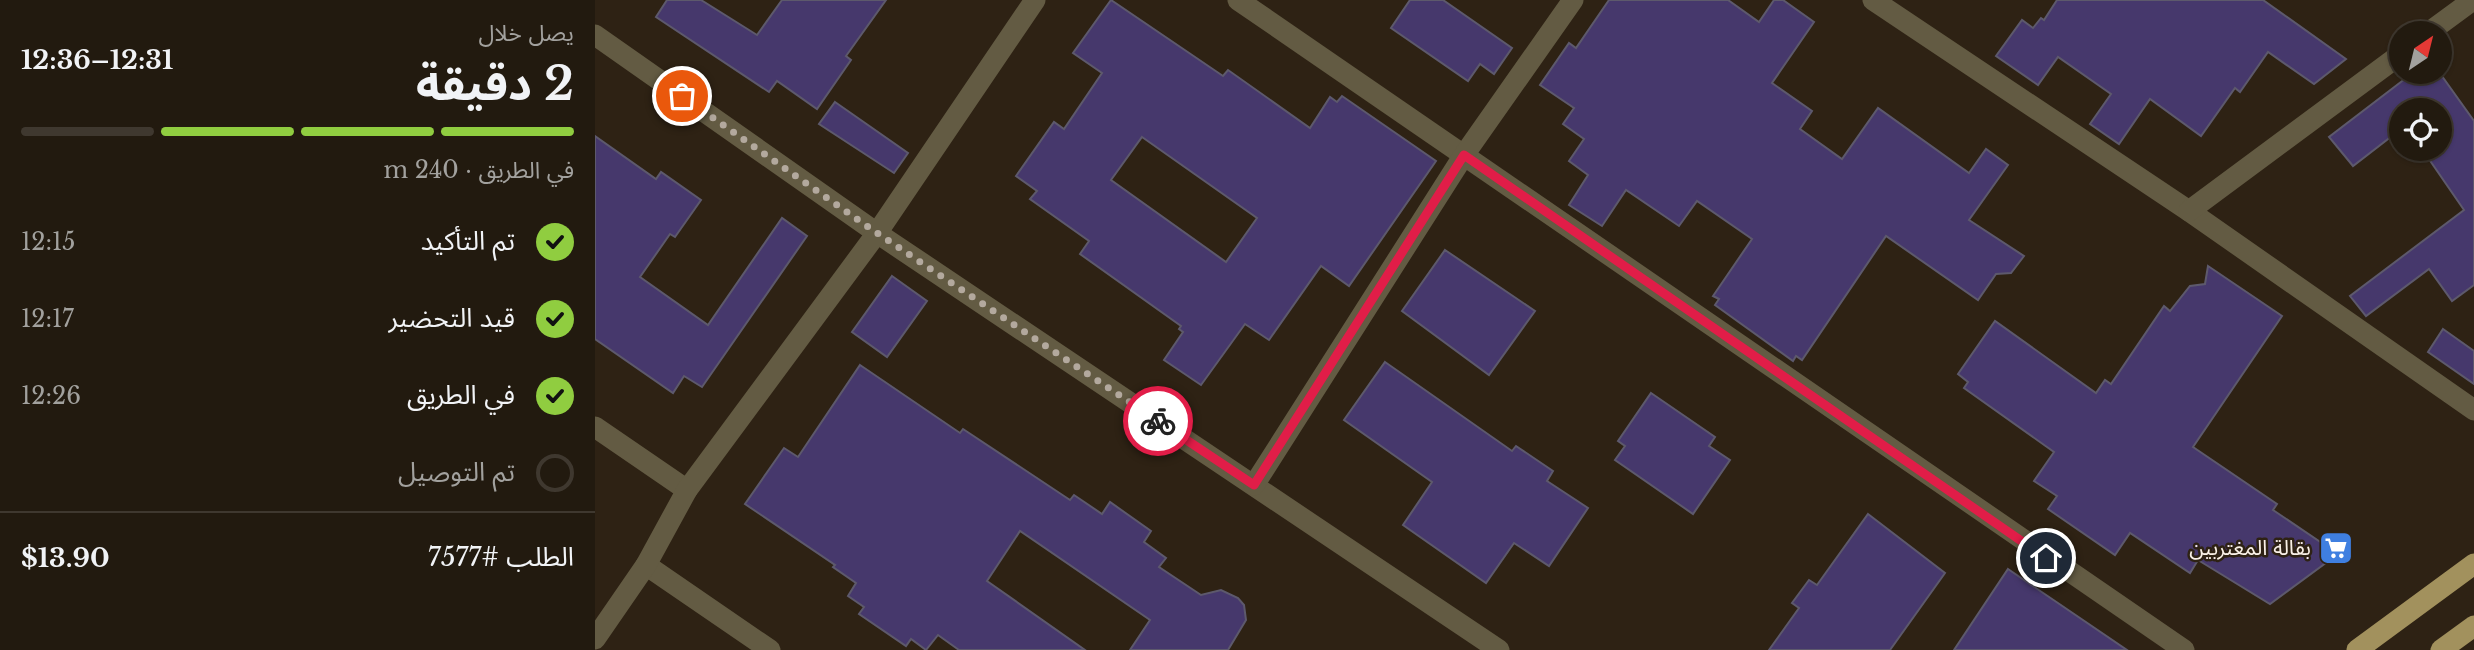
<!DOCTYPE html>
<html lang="ar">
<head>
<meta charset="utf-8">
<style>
	:root { --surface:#221a0f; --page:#2a2318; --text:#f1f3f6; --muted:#a2a19e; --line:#3f382f; --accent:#90cd40 }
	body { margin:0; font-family:"Libre Baskerville","Noto Sans Arabic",serif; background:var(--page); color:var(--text); direction:rtl; height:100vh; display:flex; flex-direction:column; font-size:26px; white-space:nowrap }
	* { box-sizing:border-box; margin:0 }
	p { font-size:23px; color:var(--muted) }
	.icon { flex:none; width:38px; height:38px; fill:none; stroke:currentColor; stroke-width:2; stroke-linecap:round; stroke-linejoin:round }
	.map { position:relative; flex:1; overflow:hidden; direction:ltr }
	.drawer { display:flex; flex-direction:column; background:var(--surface); width:595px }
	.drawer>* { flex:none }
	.needle { width:46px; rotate:35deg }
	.buttons { position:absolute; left:1794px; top:21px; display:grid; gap:14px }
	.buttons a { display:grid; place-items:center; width:63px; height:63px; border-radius:50%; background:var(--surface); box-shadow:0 2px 5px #0004,0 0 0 2px var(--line); font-size:35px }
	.pin { position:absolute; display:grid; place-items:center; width:60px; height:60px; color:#fff; margin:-30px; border:4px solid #fff; border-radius:50%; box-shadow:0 2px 7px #0007 }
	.courier { position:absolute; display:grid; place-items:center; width:70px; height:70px; margin:-35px; border:5px solid #e11d48; border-radius:50%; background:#fff; color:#222; box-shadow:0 2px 9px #0007 }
	.summary em { font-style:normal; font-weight:700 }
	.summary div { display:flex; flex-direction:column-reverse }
	.summary { display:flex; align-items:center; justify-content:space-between; height:119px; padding:0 21px }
	h1 { font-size:46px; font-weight:700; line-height:52px }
	.bar { display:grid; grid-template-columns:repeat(4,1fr); gap:10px 7px; align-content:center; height:84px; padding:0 21px }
	.bar i { height:9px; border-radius:5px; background:var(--line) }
	.bar .on { background:var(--accent) }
	.bar p { grid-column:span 4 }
	.line { display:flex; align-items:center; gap:18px; padding:0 21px; border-top:2px solid var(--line) }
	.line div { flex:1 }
	ol { padding:0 21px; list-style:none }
	li { display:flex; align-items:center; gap:21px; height:77px }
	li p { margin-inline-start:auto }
	li .icon { padding:7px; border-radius:50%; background:var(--accent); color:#111; stroke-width:4 }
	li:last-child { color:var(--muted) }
	li i { width:38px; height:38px; border:4px solid var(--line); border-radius:50% }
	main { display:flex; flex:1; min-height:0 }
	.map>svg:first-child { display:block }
	.building { fill:#46386c; stroke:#5d596c; stroke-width:2; fill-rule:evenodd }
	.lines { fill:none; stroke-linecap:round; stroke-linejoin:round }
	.street { stroke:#635b43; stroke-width:21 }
	.primary { stroke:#a2915d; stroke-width:21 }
	.done { stroke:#b3a99e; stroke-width:7; stroke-dasharray:0 12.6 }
	.route { stroke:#e11d48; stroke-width:9 }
	.labels { text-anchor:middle; stroke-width:5; stroke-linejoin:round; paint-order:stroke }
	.poi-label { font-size:21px; fill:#faf1e8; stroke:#2e2214; text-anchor:end }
</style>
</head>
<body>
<main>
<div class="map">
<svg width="1879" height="650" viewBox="0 0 1879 650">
	<rect width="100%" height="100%" fill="#2e2214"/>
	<!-- building -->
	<g class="building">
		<path d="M72,0H106L162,35L187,0H291L251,56L256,60L222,109L182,81L174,92L61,17Z"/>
		<path d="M516,0L628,76L633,70L715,128L735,97L742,102L747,96L841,161L754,286L726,266L674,340L650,324L606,385L569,360L588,332L584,329L586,326L485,254L494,241L435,199L442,191L421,176L459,122L469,129L507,73L478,53ZM547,137L662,218L631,262L516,180Z"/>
		<path d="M815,0H848L917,48L899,74L885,64L873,81L796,28Z"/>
		<path d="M1014,0H1133L1164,22L1179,0H1188L1219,22L1177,83L1217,111L1205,129L1247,159L1283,108L1374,173L1391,149L1413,165L1374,220L1429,256L1416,273L1401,274L1383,300L1291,236L1207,360L1201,356L1198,361L1120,305L1124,299L1118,296L1157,239L1102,201L1084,226L1031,190L1007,226L974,205L993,175L974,161L989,139L968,124L979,108L945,85L974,43L981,48Z"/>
		<path d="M1462,0H1668L1751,59L1719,84L1673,52L1645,92L1640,88L1606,136L1555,99L1524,144L1495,124L1516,94L1463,57L1443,85L1401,56L1427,20L1438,28L1446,18L1449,20Z"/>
		<path d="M1819,72H1844L1879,121V285L1857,301L1834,269L1771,316L1755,296L1869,210L1827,149H1844V110H1806V129L1758,166L1734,137Z"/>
		<path d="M240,102L313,153L299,173L224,124Z"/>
		<path d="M0,136L61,179L66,172L106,200L80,237L75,234L45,277L113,325L187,218L212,236L107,387L89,376L78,393L0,339Z"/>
		<path d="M850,250L940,311L894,375L807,311Z"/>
		<path d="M1613,266L1687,316L1598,447L1682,504L1678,510L1743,554L1675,604L1603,560L1595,573L1535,533L1520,555L1453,509L1462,496L1439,481L1459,452L1369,388L1373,382L1363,374L1400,321L1501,393L1510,380L1516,384L1569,306L1575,311L1595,286L1610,284Z"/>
		<path d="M297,276L332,301L292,357L257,332Z"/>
		<path d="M1848,329L1879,351V384L1833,352Z"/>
		<path d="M790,362L917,451L921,446L958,471L952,481L993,508L954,566L919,543L891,583L808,525L837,482L749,420Z"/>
		<path d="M265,365L365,433L368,429L475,500L479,495L507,514L515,502L556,531L549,542L571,558L564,567L606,595L626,590L643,598L649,605L651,620L633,650H535L555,620L425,531L392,581L490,650H364L343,635L331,650L316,639L311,646L264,614L269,607L253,596L261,583L238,567L240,565L150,504L189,448L203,457Z"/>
		<path d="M1056,393L1120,437L1114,446L1135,460L1098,514L1020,460L1030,446L1023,441Z"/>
		<path d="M1273,514L1350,573L1295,650H1174L1204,608L1197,603L1214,580L1222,585Z"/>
		<path d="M1413,569L1532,650H1359Z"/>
	</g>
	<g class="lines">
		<!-- street -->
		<g class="street">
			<path d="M643,0L1589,650"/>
			<path d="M1278,0L1594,211L1879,410"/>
			<path d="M1833,33L1878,0"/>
			<path d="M0,35L282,233L904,650"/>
			<path d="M1594,211L1806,54"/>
			<path d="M0,427L92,490"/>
			<path d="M659,485L869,155L978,0"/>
			<path d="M51,565L175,650"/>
			<path d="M0,639L51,565L92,490L282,233L440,0"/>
		</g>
		<!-- primary -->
		<g class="primary">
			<path d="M1762,650L1879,564"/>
			<path d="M1846,650L1879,626"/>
		</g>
	</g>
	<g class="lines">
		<!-- done -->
		<path class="done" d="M87,96L282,233L563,421"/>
		<!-- route -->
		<path class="route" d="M563,421L659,485L869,155L1451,558"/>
	</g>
	<!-- icons -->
	<defs>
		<g id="supermarket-square" transform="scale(1.75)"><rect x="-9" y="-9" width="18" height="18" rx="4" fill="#3f7fe0" stroke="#2e2214"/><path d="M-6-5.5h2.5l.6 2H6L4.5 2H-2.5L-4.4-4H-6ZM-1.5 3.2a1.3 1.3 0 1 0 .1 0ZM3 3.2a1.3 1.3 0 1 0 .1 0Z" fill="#fff"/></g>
	</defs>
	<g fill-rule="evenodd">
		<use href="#supermarket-square" x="1741" y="548"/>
	</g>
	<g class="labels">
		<!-- poi labels -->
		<g class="poi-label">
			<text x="1716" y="555">بقالة المغتربين</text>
		</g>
	</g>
</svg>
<div class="buttons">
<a><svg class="needle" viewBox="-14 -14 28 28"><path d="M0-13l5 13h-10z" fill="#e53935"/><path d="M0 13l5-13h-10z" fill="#a2a19e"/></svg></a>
<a><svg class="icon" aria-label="locate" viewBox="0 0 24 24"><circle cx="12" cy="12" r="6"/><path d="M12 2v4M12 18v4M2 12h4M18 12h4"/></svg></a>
</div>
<div class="pin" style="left:87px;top:96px;background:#ea580c"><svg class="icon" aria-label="bag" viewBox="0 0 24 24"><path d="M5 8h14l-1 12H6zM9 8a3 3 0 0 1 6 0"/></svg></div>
<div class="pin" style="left:1451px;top:558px;background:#1f2937"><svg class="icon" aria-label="home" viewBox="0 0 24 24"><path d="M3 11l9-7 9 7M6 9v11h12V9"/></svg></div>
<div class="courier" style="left:563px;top:421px"><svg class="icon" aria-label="bike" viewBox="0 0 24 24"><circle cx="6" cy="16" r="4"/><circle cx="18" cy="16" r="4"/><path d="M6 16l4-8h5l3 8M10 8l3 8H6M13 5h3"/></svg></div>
</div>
<section class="drawer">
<div class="summary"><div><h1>2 دقيقة</h1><p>يصل خلال</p></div><em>12:31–12:36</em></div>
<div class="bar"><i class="on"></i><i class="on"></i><i class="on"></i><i></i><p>في الطريق · 240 m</p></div>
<ol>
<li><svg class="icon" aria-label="check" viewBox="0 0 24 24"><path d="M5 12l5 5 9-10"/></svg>تم التأكيد<p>12:15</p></li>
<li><svg class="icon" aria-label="check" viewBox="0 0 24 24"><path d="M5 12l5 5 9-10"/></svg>قيد التحضير<p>12:17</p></li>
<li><svg class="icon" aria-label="check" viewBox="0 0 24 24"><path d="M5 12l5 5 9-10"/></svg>في الطريق<p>12:26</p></li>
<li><i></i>تم التوصيل</li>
</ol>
<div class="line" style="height:91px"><div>الطلب #7577</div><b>$13.90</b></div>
</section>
</main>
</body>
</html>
